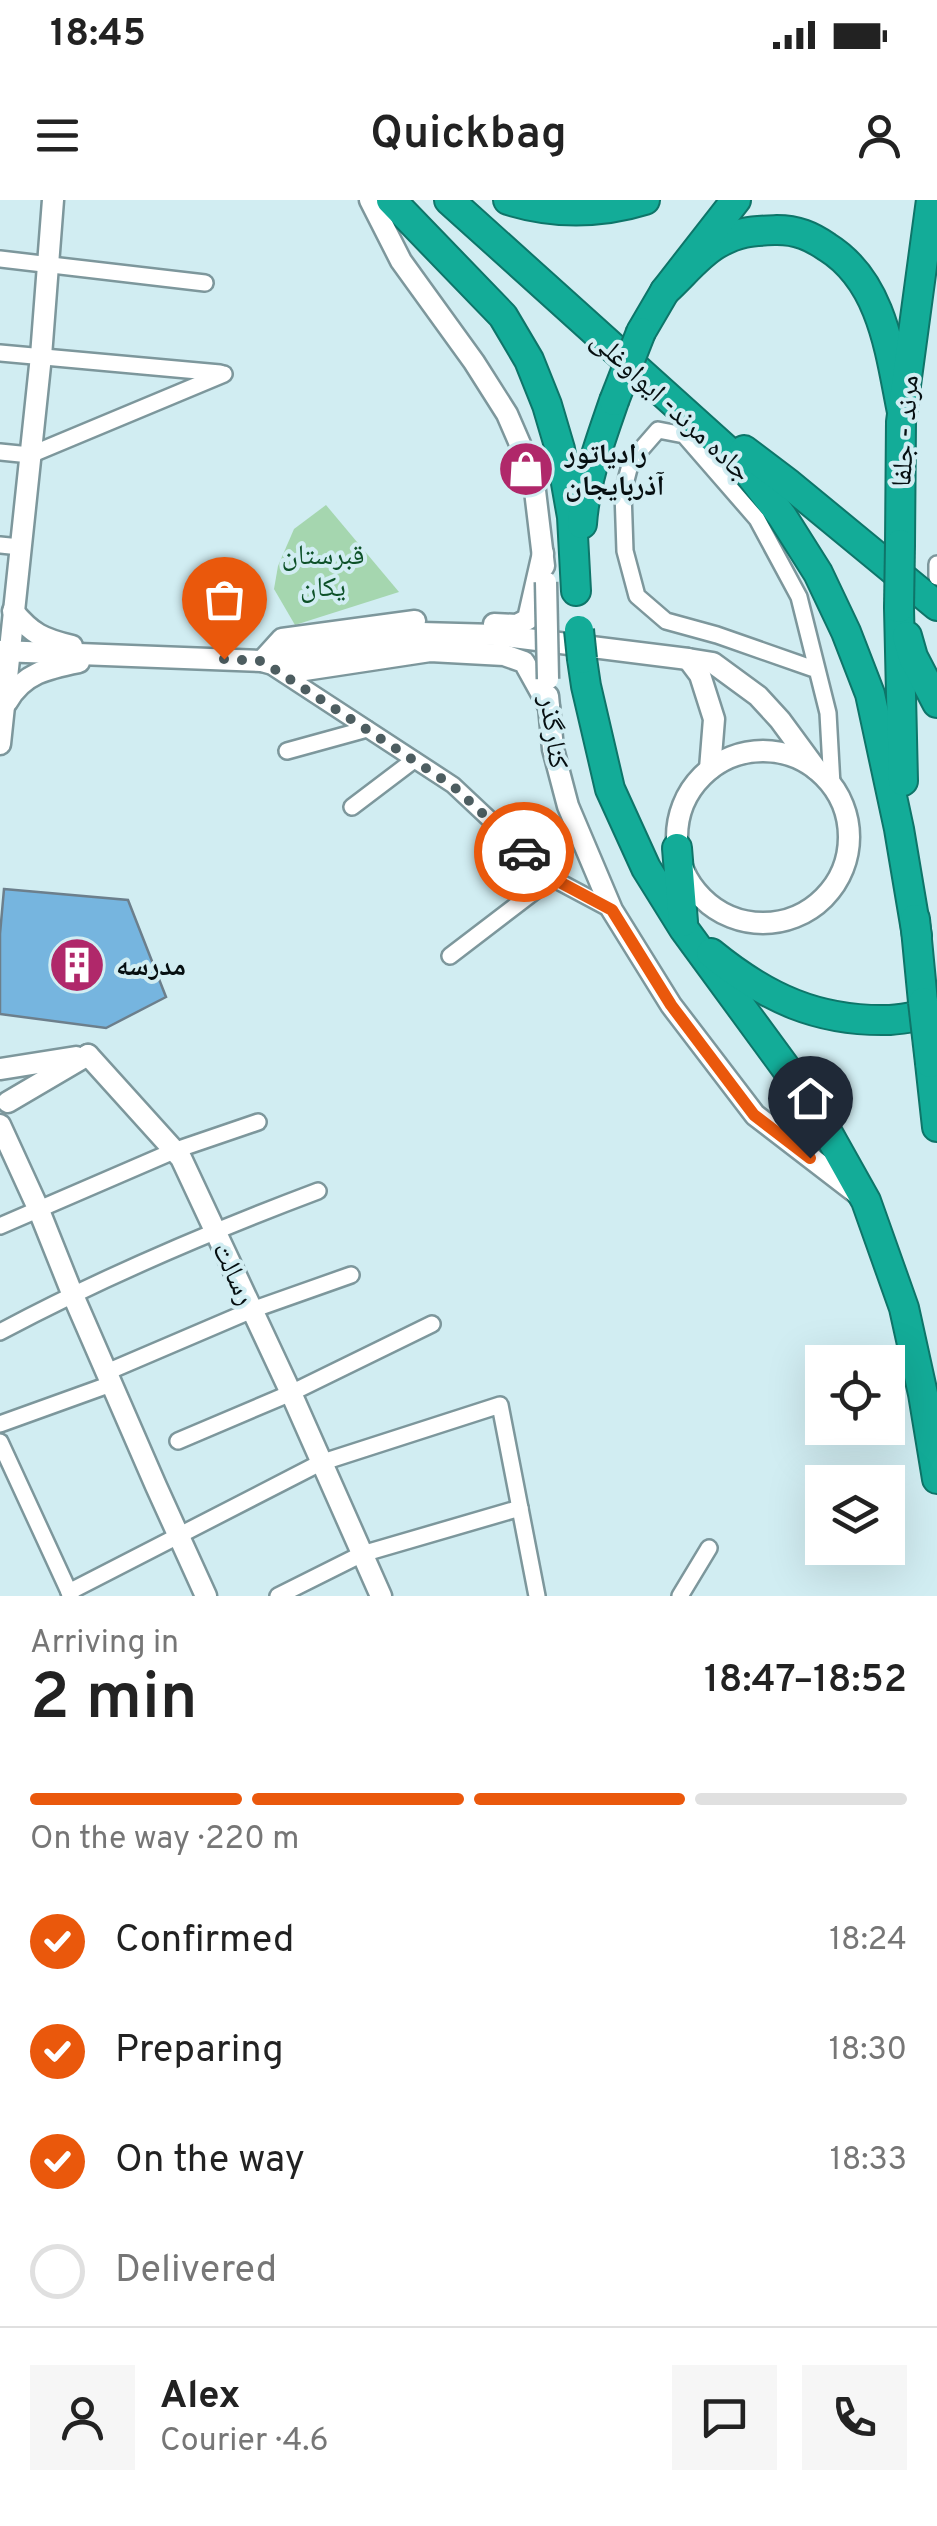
<!DOCTYPE html>
<html lang="en">
<head>
<meta charset="utf-8">
<style>
	:root { --surface:#fff; --page:#f6f6f6; --text:#222; --muted:#767676; --line:#e0e0e0; --accent:#ea580c }
	body { margin:0; font-family:Overpass,"Noto Naskh Arabic",sans-serif; background:var(--page); color:var(--text); height:100vh; display:flex; flex-direction:column; font-size:38px; white-space:nowrap }
	* { box-sizing:border-box; margin:0 }
	p { font-size:32px; color:var(--muted) }
	.icon { flex:none; width:55px; height:55px; fill:none; stroke:currentColor; stroke-width:2; stroke-linecap:round; stroke-linejoin:round }
	.map { position:relative; height:1396px; overflow:hidden }
	.drawer { display:flex; flex-direction:column; background:var(--surface); flex:1 }
	.drawer>* { flex:none }
	.fabs { position:absolute; left:805px; top:1145px; display:grid; gap:20px }
	.fabs a { display:grid; place-items:center; width:100px; height:100px; border-radius:0px; background:var(--surface); box-shadow:0 10px 40px #0002; font-size:50px }
	.pin { position:absolute; display:grid; place-items:center; width:85px; height:85px; color:#fff; margin:-102px -42px; border-radius:50% 50% 50% 0; rotate:-45deg; box-shadow:0 0 10px #0007 }
	.pin .icon { rotate:45deg }
	.courier { position:absolute; display:grid; place-items:center; width:100px; height:100px; margin:-50px; border:8px solid #ea580c; border-radius:50%; background:#fff; color:#222; box-shadow:0 2px 12px #0007 }
	.headline em { font-style:normal; font-weight:600 }
	.headline div { display:flex; flex-direction:column-reverse }
	.headline { display:flex; align-items:center; justify-content:space-between; height:170px; padding:0 30px }
	h1 { font-size:65px; font-weight:600; line-height:75px }
	.bar { display:grid; grid-template-columns:repeat(4,1fr); gap:15px 10px; align-content:center; height:120px; padding:0 30px }
	.bar i { height:12px; border-radius:8px; background:var(--line) }
	.bar .current { background:var(--accent) }
	.bar p { grid-column:span 4 }
	.line { display:flex; align-items:center; gap:25px; padding:0 30px; border-top:2px solid var(--line) }
	.line div { flex:1 }
	.round { display:grid; place-items:center; flex:none; width:105px; height:105px; border-radius:0px; background:var(--page) }
	ol { padding:0 30px; list-style:none }
	li { display:flex; align-items:center; gap:30px; height:110px }
	li p { margin-inline-start:auto }
	li .icon { padding:10px; border-radius:50%; background:var(--accent); color:#fff; stroke-width:4 }
	li:last-child { color:var(--muted) }
	li i { width:55px; height:55px; border:5px solid var(--line); border-radius:50% }
	.status { display:flex; justify-content:space-between; align-items:center; height:70px; padding:0 50px; background:var(--surface); direction:ltr }
	.status svg { height:28px; fill:currentColor }
	header { display:flex; justify-content:space-between; align-items:center; height:130px; padding:0 30px; background:var(--surface); font-size:45px; font-weight:600 }
	.map>svg:first-child { display:block }
	.green { fill:#a5d6af }
	.building { fill:#76b5df; stroke:#6c7f8c; stroke-width:2.5 }
	.lines { fill:none; stroke-linecap:round; stroke-linejoin:round }
	.street-casing { stroke:#7d979c; stroke-width:20 }
	.secondary-casing { stroke:#7d979c; stroke-width:25 }
	.highway-casing { stroke:#0e7569; stroke-width:32 }
	.street { stroke:#fff; stroke-width:15 }
	.secondary { stroke:#fff; stroke-width:20 }
	.highway { stroke:#13ac98; stroke-width:28 }
	.secondary-bridge-casing { stroke:#7d979c; stroke-width:25; stroke-linecap:butt }
	.highway-bridge-casing { stroke:#0e7569; stroke-width:32; stroke-linecap:butt }
	.secondary-bridge { stroke:#fff; stroke-width:20 }
	.highway-bridge { stroke:#13ac98; stroke-width:28 }
	.done { stroke:#4d5d60; stroke-width:10; stroke-dasharray:0 18 }
	.route { stroke:#ea580c; stroke-width:12 }
	.labels { text-anchor:middle; stroke-width:8; stroke-linejoin:round; paint-order:stroke }
	.street-label { font-size:28px; fill:#060f11; stroke:#d1edf2 }
	.poi-label { font-size:28px; font-weight:bold; fill:#060f11; stroke:#d1edf2; text-anchor:start }
	.park-label { font-size:28px; fill:#0d5128; stroke:#d1edf2 }
</style>
</head>
<body>
<div class="status"><b>18:45</b><svg viewBox="0 0 49 12"><path d="M0 12V9h3v3zM5 12V6h3v6zM10 12V3h3v9zM15 12V0h3v12zM26 1h20v11H26zM47 4h2v5h-2z"/></svg></div>
<header><svg class="icon" aria-label="menu" viewBox="0 0 24 24"><path d="M4 6h16M4 12h16M4 18h16"/></svg>Quickbag<svg class="icon" aria-label="person" viewBox="0 0 24 24"><circle cx="12" cy="8" r="4"/><path d="M4 21q1-7 8-7t8 7"/></svg></header>
<div class="map">
<svg width="937" height="1396" viewBox="0 0 937 1396">
	<rect width="100%" height="100%" fill="#d1edf2"/>
	<!-- green -->
	<path class="green" d="M326,305L399,392L295,425L274,389L278,366L294,329Z"/>
	<!-- building -->
	<path class="building" d="M4,689L128,700L166,797L106,828L0,814V734Z"/>
	<g class="lines">
		<!-- street casing -->
		<g class="street-casing">
			<g id="street">
				<path d="M0,59L205,83"/>
				<path d="M0,153L220,173"/>
				<path d="M0,252L30,255L224,174"/>
				<path d="M0,345L20,347"/>
				<path d="M937,364V377"/>
				<path d="M274,468L453,585L552,678L612,710"/>
				<path d="M817,470L717,435L666,421L637,396L625,351L623,292L631,261L658,230L684,235L757,319L799,397L828,513L832,585"/>
				<path d="M287,551L367,529"/>
				<path d="M352,607L414,560"/>
				<path d="M450,756L552,678"/>
				<path d="M0,1026L176,950L258,922"/>
				<path d="M0,1132C103,1077 209,1032 318,991"/>
				<path d="M107,1172L252,1110L351,1075"/>
				<path d="M0,1224L111,1184"/>
				<path d="M178,1241L291,1193L432,1124"/>
				<path d="M0,1242L71,1396"/>
				<path d="M69,1392L320,1263L500,1205L537,1396"/>
				<path d="M278,1396L362,1354L520,1308"/>
				<path d="M680,1396L709,1348"/>
			</g>
		</g>
		<!-- secondary casing -->
		<g class="secondary-casing">
			<g id="secondary">
				<path d="M370,0L401,61L474,162L507,214L533,274L544,366"/>
				<path d="M13,411C32,434 43,439 72,446"/>
				<path d="M415,421L282,439L262,461L298,471L430,451L504,455L524,462L549,507"/>
				<path d="M494,424L517,425L528,419L543,353"/>
				<path d="M0,451L262,461L421,433L496,435L688,459L713,463L758,496L780,520L816,569"/>
				<path d="M688,459L700,475L714,519L710,569"/>
				<path d="M548,496L553,549L568,606L612,710L671,805L755,915L859,995"/>
				<path d="M7,502C23,473 49,468 79,462"/>
				<path d="M0,544L41,156L53,0"/>
				<circle cx="763" cy="637" r="86"/>
				<path d="M88,855L181,958L291,1193L381,1396"/>
				<path d="M1,869L76,857"/>
				<path d="M8,902L88,855"/>
				<path d="M0,925L38,1008L72,1093L156,1286L206,1396"/>
			</g>
		</g>
		<!-- highway casing -->
		<g class="highway-casing">
			<g id="highway">
				<path d="M391,0L503,116L529,160L547,205L560,249L572,317L576,391"/>
				<path d="M449,0L741,263L782,316L818,373L846,432L870,494L899,629L917,736"/>
				<path d="M508,0C552,14 600,14 645,0"/>
				<path d="M665,91C682,76 698,55 717,44C739,31 752,31 777,30C797,30 811,36 827,47C883,82 890,153 902,212"/>
				<path d="M641,132L665,91L736,0"/>
				<path d="M744,250L789,284L937,406"/>
				<path d="M582,324C585,281 600,242 614,201"/>
				<path d="M900,344L901,222L931,0"/>
				<path d="M899,408L903,581"/>
				<path d="M907,436L913,457L937,503"/>
				<path d="M582,459L586,486L610,589L646,668L684,729L810,901L866,1001L904,1108L923,1194L937,1279"/>
				<path d="M677,648L683,722"/>
				<path d="M915,719L923,802"/>
				<path d="M711,753C766,798 818,822 890,820C906,819 922,815 937,813"/>
				<path d="M930,863L937,927"/>
			</g>
		</g>
		<!-- street -->
		<use href="#street" class="street"/>
		<!-- secondary -->
		<use href="#secondary" class="secondary"/>
		<!-- highway -->
		<use href="#highway" class="highway"/>
		<!-- secondary-bridge casing -->
		<g class="secondary-bridge-casing">
			<path id="secondary-bridge" d="M546,382L548,479"/>
		</g>
		<!-- highway-bridge casing -->
		<g class="highway-bridge-casing">
			<g id="highway-bridge">
				<path d="M614,201L641,132"/>
				<path d="M899,408L900,344"/>
				<path d="M579,430L582,459"/>
				<path d="M923,802L930,863"/>
			</g>
		</g>
		<!-- secondary-bridge -->
		<use href="#secondary-bridge" class="secondary-bridge"/>
		<!-- highway-bridge -->
		<use href="#highway-bridge" class="highway-bridge"/>
	</g>
	<g class="lines">
		<!-- done -->
		<path class="done" d="M224,459L262,461L453,586L524,652"/>
		<!-- route -->
		<path class="route" d="M524,652L552,678L612,710L671,805L754,915L810,958"/>
	</g>
	<!-- icons -->
	<defs>
		<g id="shop-disc" transform="scale(2.875)"><circle r="9.5" fill="#b0286a" stroke="#d1edf2"/><path d="M-5-2.5h2.3a2.7 3.5 0 0 1 5.4 0H5L5.5 6h-11ZM-1.5-2.5h3a1.5 2.3 0 0 0-3 0Z" fill="#fff"/></g>
		<g id="building-disc" transform="scale(2.875)"><circle r="9.5" fill="#b0286a" stroke="#d1edf2"/><path d="M-4-6H4V6H1V3H-1V6H-4ZM-2.5-4.3h1.7v1.8h-1.7ZM.8-4.3h1.7v1.8H.8ZM-2.5-1h1.7V.8h-1.7ZM.8-1h1.7V.8H.8Z" fill="#fff"/></g>
	</defs>
	<g fill-rule="evenodd">
		<use href="#shop-disc" x="526" y="269"/>
		<use href="#building-disc" x="77" y="765"/>
	</g>
	<g class="labels">
		<!-- street labels -->
		<g class="street-label">
			<text transform="translate(672 205) rotate(43)" y="10">جاده مرند- ایواوغلی</text>
			<text transform="translate(904 231) rotate(-86)" y="10">مرند - جلفا</text>
			<text transform="translate(555 532) rotate(82)" y="10">کنارگذر</text>
			<text transform="translate(235 1073) rotate(65)" y="10">رسالت</text>
		</g>
		<!-- poi labels -->
		<g class="poi-label">
			<text x="565" y="263">رادیاتور<tspan x="565" dy="32">آذربایجان</tspan></text>
			<text x="116" y="775">مدرسه</text>
		</g>
		<!-- park labels -->
		<g class="park-label">
			<text x="323" y="364">قبرستان<tspan x="323" dy="32">یکان</tspan></text>
		</g>
	</g>
</svg>
<div class="fabs">
<a><svg class="icon" aria-label="locate" viewBox="0 0 24 24"><circle cx="12" cy="12" r="6"/><path d="M12 2v4M12 18v4M2 12h4M18 12h4"/></svg></a>
<a><svg class="icon" aria-label="layers" viewBox="0 0 24 24"><path d="M12 4l9 5-9 5-9-5zM3 14l9 5 9-5"/></svg></a>
</div>
<div class="pin" style="left:224px;top:459px;background:#ea580c"><svg class="icon" aria-label="bag" viewBox="0 0 24 24"><path d="M5 8h14l-1 12H6zM9 8a3 3 0 0 1 6 0"/></svg></div>
<div class="pin" style="left:810px;top:958px;background:#1f2937"><svg class="icon" aria-label="home" viewBox="0 0 24 24"><path d="M3 11l9-7 9 7M6 9v11h12V9"/></svg></div>
<div class="courier" style="left:524px;top:652px"><svg class="icon" aria-label="car" viewBox="0 0 24 24"><path d="M5 17H2v-5l4-1 3-4h7l3 4 3 1v5h-3M9 17h6M6 11h13"/><circle cx="7" cy="17" r="2"/><circle cx="17" cy="17" r="2"/></svg></div>
</div>
<section class="drawer">
<div class="headline"><div><h1>2 min</h1><p>Arriving in</p></div><em>18:47–18:52</em></div>
<div class="bar"><i class="current"></i><i class="current"></i><i class="current"></i><i></i><p>On the way · 220 m</p></div>
<ol>
<li><svg class="icon" aria-label="check" viewBox="0 0 24 24"><path d="M5 12l5 5 9-10"/></svg>Confirmed<p>18:24</p></li>
<li><svg class="icon" aria-label="check" viewBox="0 0 24 24"><path d="M5 12l5 5 9-10"/></svg>Preparing<p>18:30</p></li>
<li><svg class="icon" aria-label="check" viewBox="0 0 24 24"><path d="M5 12l5 5 9-10"/></svg>On the way<p>18:33</p></li>
<li><i></i>Delivered</li>
</ol>
<div class="line" style="height:180px"><a class="round"><svg class="icon" aria-label="person" viewBox="0 0 24 24"><circle cx="12" cy="8" r="4"/><path d="M4 21q1-7 8-7t8 7"/></svg></a><div><b>Alex</b><p>Courier · 4.6</p></div><a class="round"><svg class="icon" aria-label="chat" viewBox="0 0 24 24"><path d="M4 5h16v11H9l-5 4z"/></svg></a><a class="round"><svg class="icon" aria-label="phone" viewBox="0 0 24 24"><path d="M5 4h4l2 5-3 2q2 4 5 5l2-3 5 2v4C11 20 4 13 5 4z"/></svg></a></div>
</section>
</body>
</html>
